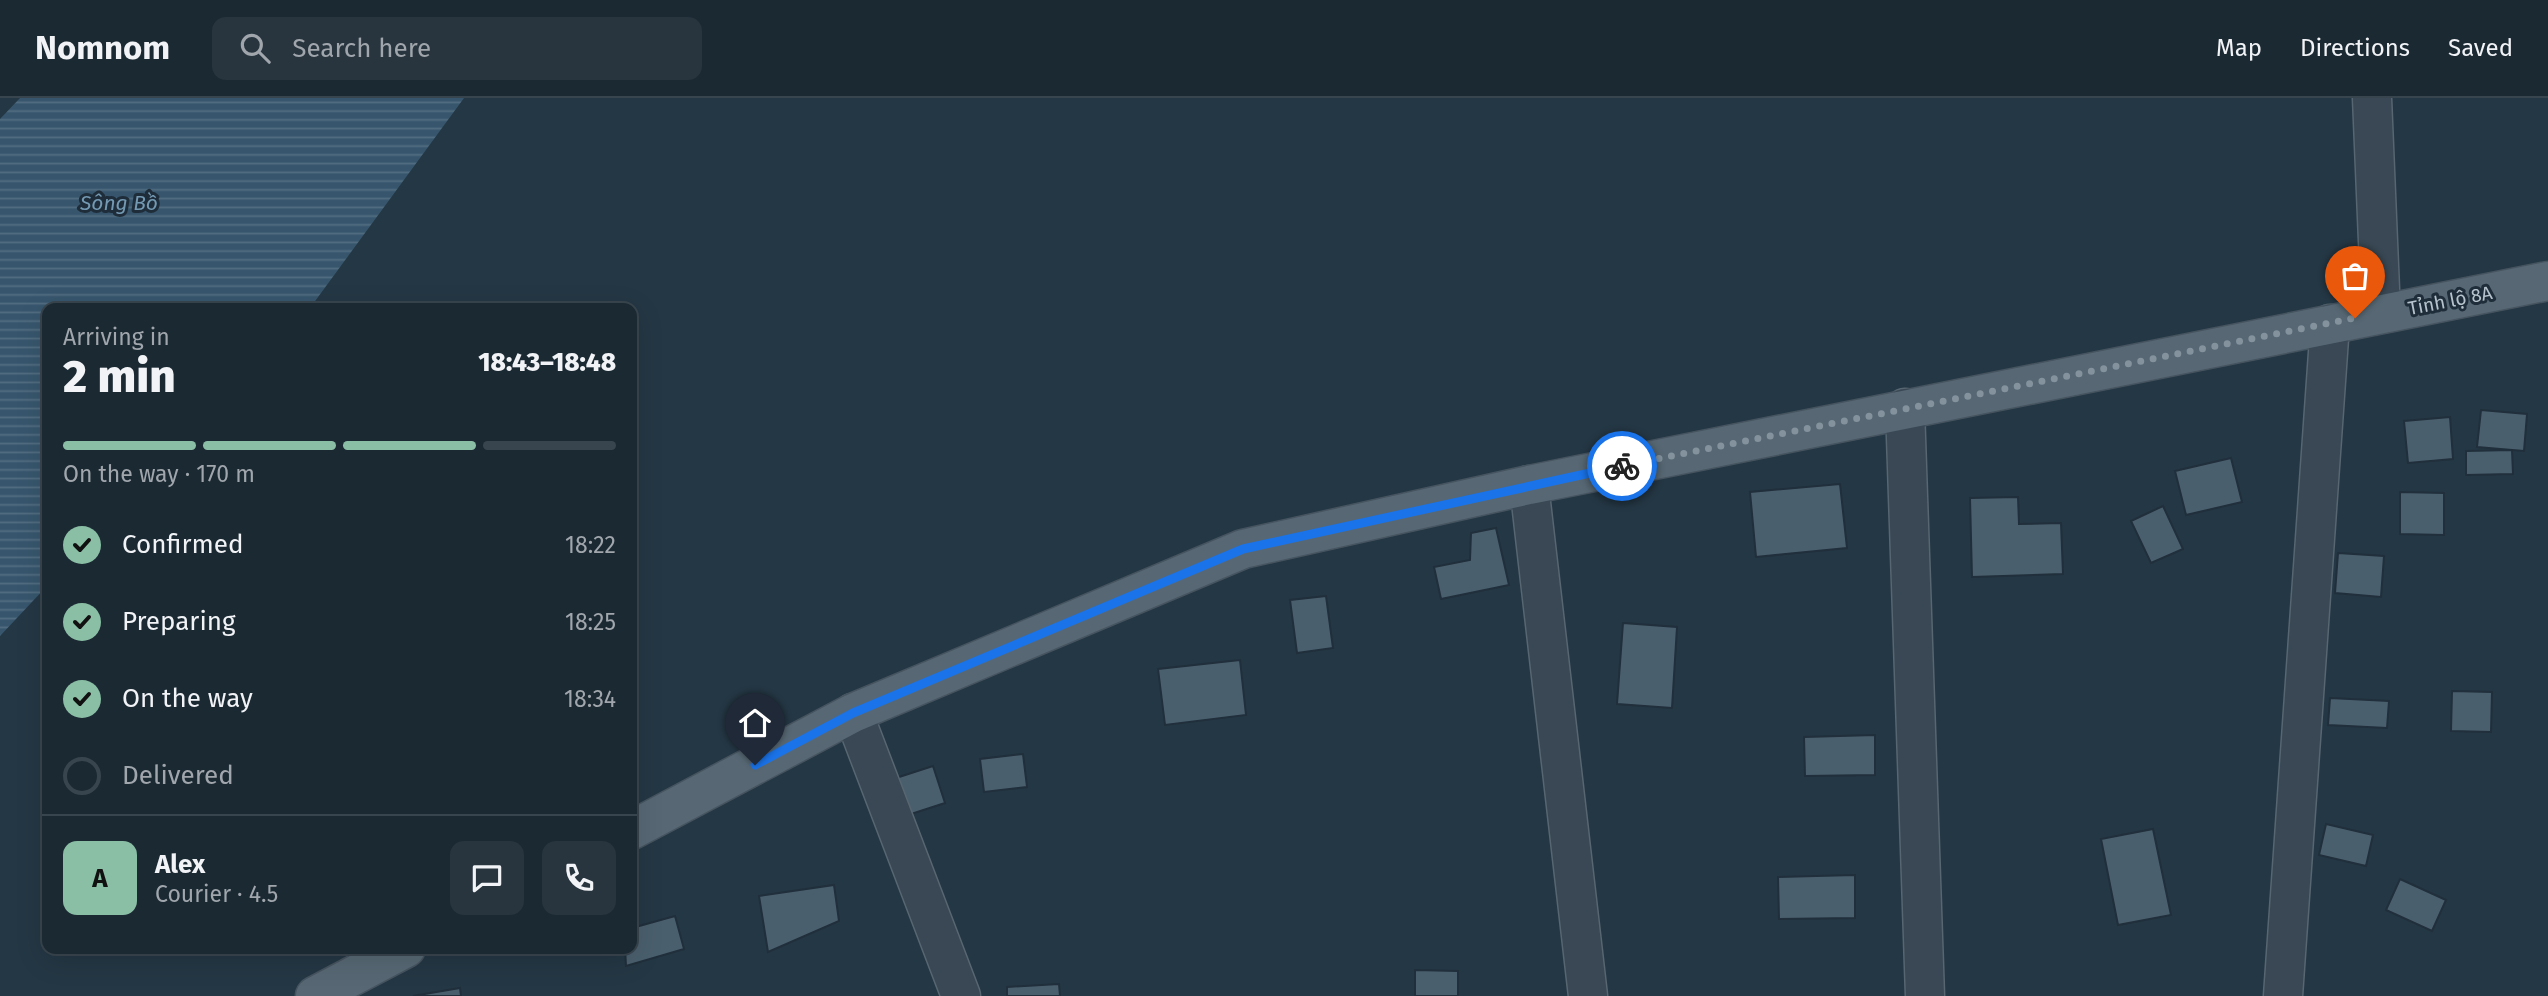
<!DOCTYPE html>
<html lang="en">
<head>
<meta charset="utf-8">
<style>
	:root { --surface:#1b2933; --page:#28353f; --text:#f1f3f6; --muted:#a0a6ac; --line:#39454e; --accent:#8abfa5 }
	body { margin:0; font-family:"Fira Sans",sans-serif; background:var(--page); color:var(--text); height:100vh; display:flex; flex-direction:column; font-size:26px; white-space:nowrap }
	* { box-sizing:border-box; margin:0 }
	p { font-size:23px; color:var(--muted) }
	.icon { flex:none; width:38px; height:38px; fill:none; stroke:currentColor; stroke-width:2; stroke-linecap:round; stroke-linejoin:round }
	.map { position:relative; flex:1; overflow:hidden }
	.sheet { position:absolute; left:42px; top:205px; width:595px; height:651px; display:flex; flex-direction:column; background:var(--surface); border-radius:14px; box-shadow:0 7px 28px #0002,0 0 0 2px var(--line) }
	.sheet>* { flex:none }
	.pin { position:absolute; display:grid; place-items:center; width:60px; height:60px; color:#fff; margin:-72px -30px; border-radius:50% 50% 50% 0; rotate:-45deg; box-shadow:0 0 7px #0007 }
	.pin .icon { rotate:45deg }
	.courier { position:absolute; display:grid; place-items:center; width:70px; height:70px; margin:-35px; border:5px solid #1a73e8; border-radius:50%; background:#fff; color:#222; box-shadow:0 2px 9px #0007 }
	.head em { font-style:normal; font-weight:800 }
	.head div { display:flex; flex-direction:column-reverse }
	.head { display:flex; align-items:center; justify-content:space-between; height:119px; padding:0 21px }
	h1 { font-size:46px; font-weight:800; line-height:52px }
	.bar { display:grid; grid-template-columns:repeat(4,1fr); gap:10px 7px; align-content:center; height:84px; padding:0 21px }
	.bar i { height:9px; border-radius:5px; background:var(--line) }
	.bar .current { background:var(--accent) }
	.bar p { grid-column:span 4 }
	.line { display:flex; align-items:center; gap:18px; padding:0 21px; border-top:2px solid var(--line) }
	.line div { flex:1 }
	.round { display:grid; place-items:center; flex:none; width:74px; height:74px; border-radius:14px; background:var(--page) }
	ol { padding:0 21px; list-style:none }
	li { display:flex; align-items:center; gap:21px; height:77px }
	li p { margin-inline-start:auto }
	li .icon { padding:7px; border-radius:50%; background:var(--accent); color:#111; stroke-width:4 }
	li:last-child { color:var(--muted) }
	li i { width:38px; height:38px; border:4px solid var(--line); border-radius:50% }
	header { display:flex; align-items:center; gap:42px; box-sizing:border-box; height:98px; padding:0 35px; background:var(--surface); border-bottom:2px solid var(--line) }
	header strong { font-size:33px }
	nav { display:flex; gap:38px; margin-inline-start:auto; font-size:24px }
	.search { width:490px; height:63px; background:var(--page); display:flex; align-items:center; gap:18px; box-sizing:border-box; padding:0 24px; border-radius:14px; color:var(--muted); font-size:26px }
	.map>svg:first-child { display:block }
	.water { fill:url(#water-rules) }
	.building { fill:#4a5f6d; stroke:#202f3b; stroke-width:2 }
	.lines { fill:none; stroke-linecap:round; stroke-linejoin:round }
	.minor-casing { stroke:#576671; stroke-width:41 }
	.major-casing { stroke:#465460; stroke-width:41 }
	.minor { stroke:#394854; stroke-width:38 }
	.major { stroke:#576874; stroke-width:38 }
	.done { stroke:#83929d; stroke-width:7; stroke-dasharray:0 12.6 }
	.route { stroke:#1a73e8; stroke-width:9 }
	.labels { text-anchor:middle; stroke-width:6; stroke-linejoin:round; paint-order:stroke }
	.street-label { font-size:19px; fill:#b6c3cd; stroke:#1e2d39 }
	.water-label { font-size:21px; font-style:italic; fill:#7499b3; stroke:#1e2d39 }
</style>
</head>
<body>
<header>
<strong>Nomnom</strong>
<div class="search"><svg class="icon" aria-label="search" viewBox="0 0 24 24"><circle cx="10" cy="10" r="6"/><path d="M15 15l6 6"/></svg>Search here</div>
<nav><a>Map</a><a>Directions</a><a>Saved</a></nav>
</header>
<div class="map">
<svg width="2548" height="898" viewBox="0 0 2548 898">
	<defs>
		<pattern id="water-rules" width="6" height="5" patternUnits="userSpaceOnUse" patternTransform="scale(1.75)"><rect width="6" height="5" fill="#37566d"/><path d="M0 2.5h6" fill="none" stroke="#526d81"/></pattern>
	</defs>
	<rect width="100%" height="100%" fill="#243744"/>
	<!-- water -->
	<path class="water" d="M20,0H464L310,210H47V488L0,538V21Z"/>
	<!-- building -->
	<g class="building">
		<path d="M2481,312L2527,316L2524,353L2477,349Z"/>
		<path d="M2450,319L2453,361L2408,365L2404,323Z"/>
		<path d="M2512,352L2513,376L2466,377V353Z"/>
		<path d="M2231,360L2242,404L2186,417L2175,373Z"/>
		<path d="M1840,386L1847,450L1756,459L1750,394Z"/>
		<path d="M2400,394L2444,395V437L2400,436Z"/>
		<path d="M2018,399L2019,426L2061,425L2063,476L1972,479L1970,400Z"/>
		<path d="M2163,408L2183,451L2151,465L2131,423Z"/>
		<path d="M1496,430L1509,487L1441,501L1434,469L1470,462L1471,435Z"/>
		<path d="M2338,455L2384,458L2381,499L2335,495Z"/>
		<path d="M1326,498L1333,550L1297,555L1290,502Z"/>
		<path d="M1623,525L1677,529L1672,610L1617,606Z"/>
		<path d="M1240,562L1246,617L1165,627L1158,571Z"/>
		<path d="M2452,593L2492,594L2491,634L2451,633Z"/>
		<path d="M2330,600L2389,603L2387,630L2328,627Z"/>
		<path d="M1875,637V677L1805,678L1804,639Z"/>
		<path d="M1023,656L1027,689L984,694L980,661Z"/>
		<path d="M933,668L945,705L908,717L896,680Z"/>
		<path d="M2326,726L2373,737L2366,768L2319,757Z"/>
		<path d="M2153,731L2171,817L2118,827L2101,741Z"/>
		<path d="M1855,777V820L1779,821L1778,779Z"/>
		<path d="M2400,781L2446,802L2432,833L2386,812Z"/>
		<path d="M834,787L839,823L768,854L759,798Z"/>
		<path d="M675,818L684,851L626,868L625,850H632V830Z"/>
		<path d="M1415,872L1458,873V898H1415Z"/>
		<path d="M1059,886L1060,898H1007V889Z"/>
		<path d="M460,890L461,898H413Z"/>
	</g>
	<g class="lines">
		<!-- minor casing -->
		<g class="minor-casing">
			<g id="minor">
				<path d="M2372,0L2381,215"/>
				<path d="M1905,310L1925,898"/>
				<path d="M1529,387L1588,898"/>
				<path d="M853,615L961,898"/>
				<path d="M2283,898L2330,226"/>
			</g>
		</g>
		<!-- major casing -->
		<g class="major-casing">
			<g id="major">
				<path d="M632,732L853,615L1243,451L1529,387L2548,183"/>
				<path d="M315,898L406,850"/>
			</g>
		</g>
		<!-- minor -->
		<use href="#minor" class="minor"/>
		<!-- major -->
		<use href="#major" class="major"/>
	</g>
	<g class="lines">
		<!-- done -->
		<path class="done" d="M1622,368L2355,220"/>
		<!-- route -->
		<path class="route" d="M755,667L853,615L1243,451L1622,368"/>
	</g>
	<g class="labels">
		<!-- street labels -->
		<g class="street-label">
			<text transform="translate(2450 202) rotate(-11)" y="7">Tỉnh lộ 8A</text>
		</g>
		<!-- water labels -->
		<g class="water-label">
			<text x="119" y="112">Sông Bồ</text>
		</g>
	</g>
</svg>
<div class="pin" style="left:2355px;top:220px;background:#ea580c"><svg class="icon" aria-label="bag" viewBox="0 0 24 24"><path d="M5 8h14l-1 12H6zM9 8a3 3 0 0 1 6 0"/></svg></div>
<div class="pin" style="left:755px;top:667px;background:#1f2937"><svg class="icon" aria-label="home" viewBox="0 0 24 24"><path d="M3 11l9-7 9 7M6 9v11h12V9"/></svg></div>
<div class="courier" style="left:1622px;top:368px"><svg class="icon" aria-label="bike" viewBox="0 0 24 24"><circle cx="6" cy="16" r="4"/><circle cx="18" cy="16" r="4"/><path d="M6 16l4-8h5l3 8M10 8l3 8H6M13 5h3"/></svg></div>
<section class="sheet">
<div class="head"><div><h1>2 min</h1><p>Arriving in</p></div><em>18:43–18:48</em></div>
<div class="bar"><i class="current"></i><i class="current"></i><i class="current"></i><i></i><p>On the way · 170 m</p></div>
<ol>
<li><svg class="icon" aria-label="check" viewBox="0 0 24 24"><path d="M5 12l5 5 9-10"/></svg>Confirmed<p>18:22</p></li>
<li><svg class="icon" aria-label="check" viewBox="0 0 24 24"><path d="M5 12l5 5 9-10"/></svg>Preparing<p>18:25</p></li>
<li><svg class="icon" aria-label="check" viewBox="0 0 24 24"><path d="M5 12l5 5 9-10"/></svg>On the way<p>18:34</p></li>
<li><i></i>Delivered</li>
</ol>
<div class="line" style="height:126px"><b class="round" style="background:var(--accent);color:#111">A</b><div><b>Alex</b><p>Courier · 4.5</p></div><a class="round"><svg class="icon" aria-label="chat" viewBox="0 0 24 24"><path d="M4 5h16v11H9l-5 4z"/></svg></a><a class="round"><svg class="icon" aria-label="phone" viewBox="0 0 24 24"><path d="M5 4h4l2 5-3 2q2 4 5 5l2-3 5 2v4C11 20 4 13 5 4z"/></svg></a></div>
</section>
</div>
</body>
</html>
